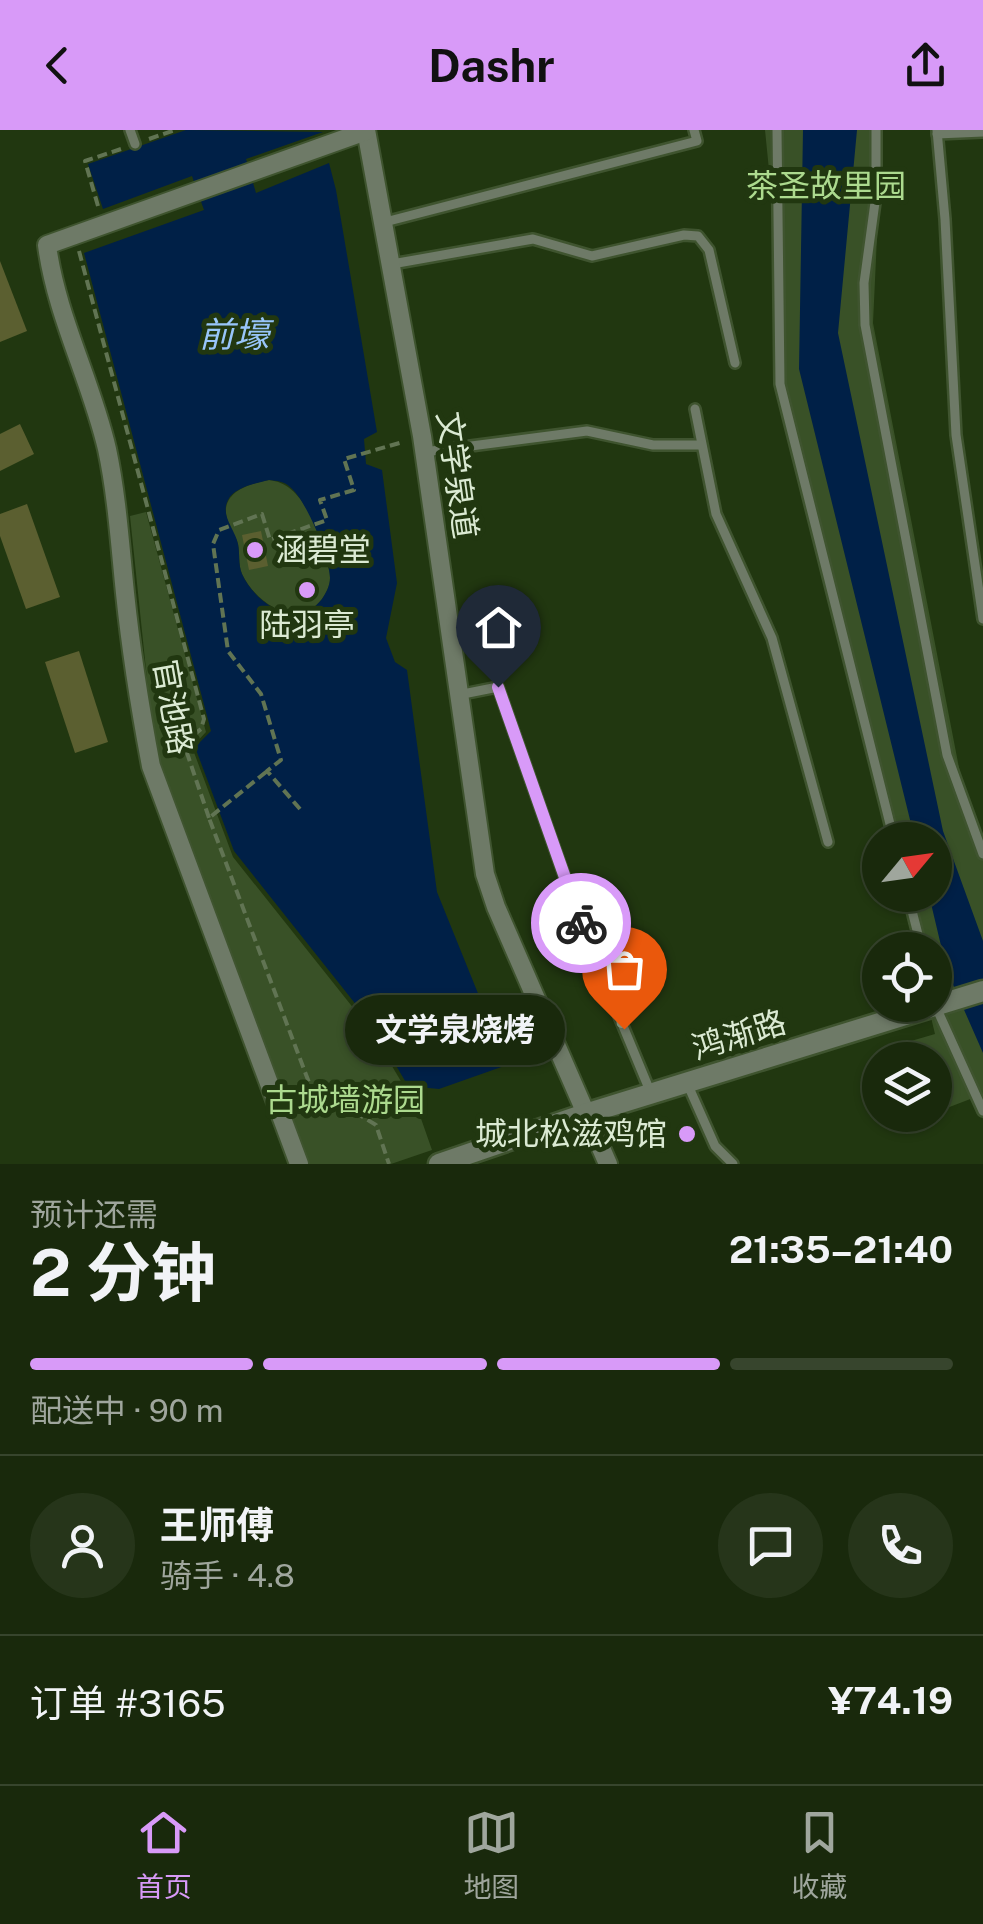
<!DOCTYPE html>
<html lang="zh">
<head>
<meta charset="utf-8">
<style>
	:root { --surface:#19290c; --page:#26351a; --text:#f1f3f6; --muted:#9fa69d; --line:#37452d; --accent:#d89af8 }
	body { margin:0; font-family:"Public Sans","Noto Sans SC",sans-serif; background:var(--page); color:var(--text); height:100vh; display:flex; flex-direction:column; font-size:38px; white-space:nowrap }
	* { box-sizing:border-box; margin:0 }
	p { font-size:32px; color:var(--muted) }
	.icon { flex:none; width:55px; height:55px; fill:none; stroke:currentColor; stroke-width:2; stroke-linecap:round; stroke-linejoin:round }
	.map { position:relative; height:1034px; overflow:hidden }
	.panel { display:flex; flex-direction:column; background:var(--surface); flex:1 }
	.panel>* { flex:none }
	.needle { width:65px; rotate:61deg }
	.fabs { position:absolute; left:862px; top:692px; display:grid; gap:20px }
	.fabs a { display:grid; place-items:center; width:90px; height:90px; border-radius:50%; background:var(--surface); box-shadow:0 2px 8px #0004,0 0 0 2px var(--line); font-size:50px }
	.pin { position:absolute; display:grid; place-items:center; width:85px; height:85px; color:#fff; margin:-102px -42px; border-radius:50% 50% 50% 0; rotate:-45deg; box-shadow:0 0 10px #0007 }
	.pin .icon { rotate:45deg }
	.courier { position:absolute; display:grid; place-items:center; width:100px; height:100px; margin:-50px; border:8px solid #d89af8; border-radius:50%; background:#fff; color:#222; box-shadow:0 2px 12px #0007 }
	.bubble { position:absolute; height:70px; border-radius:35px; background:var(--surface); box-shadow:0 2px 8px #0004,0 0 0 2px var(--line); font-size:32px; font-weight:700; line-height:70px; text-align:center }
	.head em { font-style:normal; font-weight:700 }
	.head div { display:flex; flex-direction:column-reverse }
	.head { display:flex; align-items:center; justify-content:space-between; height:170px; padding:0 30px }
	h1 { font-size:65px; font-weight:700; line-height:75px }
	.bar { display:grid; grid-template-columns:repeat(4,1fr); gap:15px 10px; align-content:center; height:120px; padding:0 30px }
	.bar i { height:12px; border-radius:8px; background:var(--line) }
	.bar .current { background:var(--accent) }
	.bar p { grid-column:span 4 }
	.line { display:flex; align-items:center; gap:25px; padding:0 30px; border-top:2px solid var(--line) }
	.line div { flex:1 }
	.round { display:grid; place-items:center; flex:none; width:105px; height:105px; border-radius:52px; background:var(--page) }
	header { display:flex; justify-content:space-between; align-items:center; height:130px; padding:0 30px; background:var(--accent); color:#111; font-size:45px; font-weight:700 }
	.dock { display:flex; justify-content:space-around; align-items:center; height:140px; border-top:2px solid var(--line); background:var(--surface); font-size:28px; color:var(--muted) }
	.dock a { display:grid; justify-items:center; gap:5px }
	.dock .current { color:var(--accent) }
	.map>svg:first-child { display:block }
	.green { fill:#395127 }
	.water { fill:#002047; fill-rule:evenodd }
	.building { fill:#5b5f30 }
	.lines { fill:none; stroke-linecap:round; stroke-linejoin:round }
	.service-casing { stroke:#3f542f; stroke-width:14 }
	.minor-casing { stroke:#3f542f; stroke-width:22 }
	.tertiary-casing { stroke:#3f542f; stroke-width:25 }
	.path { stroke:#617453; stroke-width:4; stroke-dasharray:10 5; stroke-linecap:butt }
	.service { stroke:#6e7a67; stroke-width:9 }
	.minor { stroke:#6e7a67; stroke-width:18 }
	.tertiary { stroke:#6e7a67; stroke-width:20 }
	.done { stroke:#9aab8f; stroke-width:10; stroke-dasharray:0 18 }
	.route { stroke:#d89af8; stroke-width:12 }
	.poi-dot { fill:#d89af8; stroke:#213710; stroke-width:4 }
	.labels { text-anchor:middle; stroke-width:10; stroke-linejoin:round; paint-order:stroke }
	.park-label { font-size:32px; fill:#acda8e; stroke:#213710 }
	.street-label { font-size:32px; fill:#dbead3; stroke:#213710 }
	.poi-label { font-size:32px; fill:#dbead3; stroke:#213710; text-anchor:start }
	.water-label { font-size:35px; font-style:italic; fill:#98c5fa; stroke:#213710 }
</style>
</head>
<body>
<header><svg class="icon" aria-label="back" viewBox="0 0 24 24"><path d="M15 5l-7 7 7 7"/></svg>Dashr<svg class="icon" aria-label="share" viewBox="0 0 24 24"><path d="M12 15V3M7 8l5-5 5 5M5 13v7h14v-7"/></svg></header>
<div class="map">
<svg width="983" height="1034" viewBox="0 0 983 1034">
	<rect width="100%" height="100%" fill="#213710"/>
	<!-- green -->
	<g class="green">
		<path d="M765,0H882L873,193L961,648L983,709V989L973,968L939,981L935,971V930H918L911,911L935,904L928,875H935V820H916L903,765H935V710H890L777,253L772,70Z"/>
		<path d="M269,350C307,354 320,408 329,440C332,451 328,460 322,469C297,502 255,472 242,444C238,434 240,424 238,414C236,406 230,400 228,392C218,364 246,354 269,350Z"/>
		<path d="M146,382L206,602L192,617L233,727L370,899L418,980L432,1020L391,1034H307L155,626L130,386Z"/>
	</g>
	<!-- water -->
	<g class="water">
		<path d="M186,0L323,2L246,29L256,63L329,33L336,60L377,302L364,309L366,334L382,340L397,453L386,508L395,532L407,540L437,762L507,935L439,959L408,956L373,896L234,721L195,617L211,601L84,123L204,80L192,46L103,79L88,34ZM269,350C277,351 284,351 290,357C306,369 330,428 330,448C330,456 326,463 322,469C297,502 255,473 242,444C238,434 240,424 238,414C235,399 220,386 228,370C234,357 257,353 269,350Z"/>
		<path d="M803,0H857L838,203L943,701L983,811V923L947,841L929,765H935V710H915L799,239Z"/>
	</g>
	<!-- building -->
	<g class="building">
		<path d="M0,131L27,201L0,212Z"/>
		<path d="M20,294L34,324L0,341V304Z"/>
		<path d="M27,374L60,467L26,479L0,406V384Z"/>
		<path d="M261,401L268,436L249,440L242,405Z"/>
		<path d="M305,451L314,454L315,463L309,469L300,467L298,456Z"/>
		<path d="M79,521L108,612L75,623L45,532Z"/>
	</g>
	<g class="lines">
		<!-- service casing -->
		<g class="service-casing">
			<g id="service">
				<path d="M130,0L135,14"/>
				<path d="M777,0L780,254L894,710"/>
				<path d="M876,0V65L864,153L865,195L947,625L983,724"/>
				<path d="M937,0L945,89L956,305L983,489"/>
				<path d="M937,4L983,2"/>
				<path d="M385,92L697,11L694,0"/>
				<path d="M392,134L533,109L592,126L684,105L698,106L709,120L735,233"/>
				<path d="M695,279L716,384L772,508L828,712"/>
				<path d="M424,322L587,301L653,315H701"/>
				<path d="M458,565L498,557L584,802L650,961"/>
				<path d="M908,765L922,820"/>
				<path d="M936,877L983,981"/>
				<path d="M687,953L715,1016L733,1034"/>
			</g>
		</g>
		<!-- minor casing -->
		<g class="minor-casing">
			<g id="minor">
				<path d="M366,0L422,306L485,744L496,777L608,1034"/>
				<path d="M299,1034L151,636C140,578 131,521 125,463C120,415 117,366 107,319C91,250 56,185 47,115L366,1"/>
			</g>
		</g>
		<!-- tertiary casing -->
		<g class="tertiary-casing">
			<path id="tertiary" d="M439,1034L585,984L983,861"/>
		</g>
		<!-- path -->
		<g class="path">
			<path d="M149,9L175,0"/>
			<path d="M98,76L85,31L121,19"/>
			<path d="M79,121L204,589L201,599L186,611L185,617L209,688"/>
			<path d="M266,642L209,688L316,971L328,966L376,995L389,1034"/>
			<path d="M300,679L267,641L281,630L261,564L228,521L213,414L219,400L262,384L270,410L327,390L320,370L354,360L344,329L403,312"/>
		</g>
		<!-- service -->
		<use href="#service" class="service"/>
		<!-- minor -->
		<use href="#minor" class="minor"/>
		<!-- tertiary -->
		<use href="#tertiary" class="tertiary"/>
	</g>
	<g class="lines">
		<!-- done -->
		<path class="done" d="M581,793L624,899"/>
		<!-- route -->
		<path class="route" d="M498,557L581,793"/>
	</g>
	<!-- markers -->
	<g class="poi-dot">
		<circle cx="255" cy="420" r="10"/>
		<circle cx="307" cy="460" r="10"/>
		<circle cx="687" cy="1004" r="10"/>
	</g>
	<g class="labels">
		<!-- park labels -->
		<g class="park-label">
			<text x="826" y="67">茶圣故里园</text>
			<text x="345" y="981">古城墙游园</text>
		</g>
		<!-- street labels -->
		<g class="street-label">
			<text transform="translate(457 345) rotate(82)" y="11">文学泉道</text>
			<text transform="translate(173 577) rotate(80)" y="11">官池路</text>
			<text transform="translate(739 905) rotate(-17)" y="11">鸿渐路</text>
		</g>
		<!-- poi labels -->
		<g class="poi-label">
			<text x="275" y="431">涵碧堂</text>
			<text x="307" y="506" text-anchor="middle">陆羽亭</text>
			<text x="667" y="1015" text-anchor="end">城北松滋鸡馆</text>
		</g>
		<!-- water labels -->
		<g class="water-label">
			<text x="234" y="217">前壕</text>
		</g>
	</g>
</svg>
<div class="fabs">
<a><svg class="needle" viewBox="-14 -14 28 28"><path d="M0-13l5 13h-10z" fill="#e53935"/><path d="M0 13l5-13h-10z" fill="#9fa69d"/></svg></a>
<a><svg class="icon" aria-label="locate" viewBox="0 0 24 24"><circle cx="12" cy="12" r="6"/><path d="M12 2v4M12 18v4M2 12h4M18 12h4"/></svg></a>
<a><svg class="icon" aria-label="layers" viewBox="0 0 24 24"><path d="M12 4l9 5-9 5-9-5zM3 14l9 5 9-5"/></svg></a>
</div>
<div class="pin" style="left:624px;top:899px;background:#ea580c"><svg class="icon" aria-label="bag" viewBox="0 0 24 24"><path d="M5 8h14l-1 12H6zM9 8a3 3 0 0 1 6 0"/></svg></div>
<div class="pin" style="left:498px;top:557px;background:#1f2937"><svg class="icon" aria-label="home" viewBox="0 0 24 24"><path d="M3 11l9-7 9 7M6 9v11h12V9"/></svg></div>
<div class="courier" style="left:581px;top:793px"><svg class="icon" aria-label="bike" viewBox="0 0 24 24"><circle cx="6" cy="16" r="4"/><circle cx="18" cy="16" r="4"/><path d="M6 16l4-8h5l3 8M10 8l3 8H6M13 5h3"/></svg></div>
<div class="bubble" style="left:345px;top:865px;width:220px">文学泉烧烤</div>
</div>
<section class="panel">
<div class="head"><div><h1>2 分钟</h1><p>预计还需</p></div><em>21:35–21:40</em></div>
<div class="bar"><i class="current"></i><i class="current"></i><i class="current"></i><i></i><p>配送中 · 90 m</p></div>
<div class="line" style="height:180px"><a class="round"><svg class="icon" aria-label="person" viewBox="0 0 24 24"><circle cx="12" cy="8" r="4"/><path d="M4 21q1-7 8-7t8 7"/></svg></a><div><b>王师傅</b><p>骑手 · 4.8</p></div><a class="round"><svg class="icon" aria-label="chat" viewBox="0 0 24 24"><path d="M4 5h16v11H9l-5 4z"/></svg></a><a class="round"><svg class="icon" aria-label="phone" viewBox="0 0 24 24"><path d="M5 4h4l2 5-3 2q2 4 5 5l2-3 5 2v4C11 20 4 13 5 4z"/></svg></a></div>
<div class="line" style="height:130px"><div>订单 #3165</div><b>¥74.19</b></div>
</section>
<nav class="dock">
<a class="current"><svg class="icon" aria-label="home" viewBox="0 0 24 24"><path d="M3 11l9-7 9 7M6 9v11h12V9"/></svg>首页</a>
<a><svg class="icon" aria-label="map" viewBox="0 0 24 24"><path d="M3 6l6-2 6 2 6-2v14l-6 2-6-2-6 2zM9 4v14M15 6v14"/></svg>地图</a>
<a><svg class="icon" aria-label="saved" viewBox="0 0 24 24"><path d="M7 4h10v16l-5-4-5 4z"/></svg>收藏</a>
</nav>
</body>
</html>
